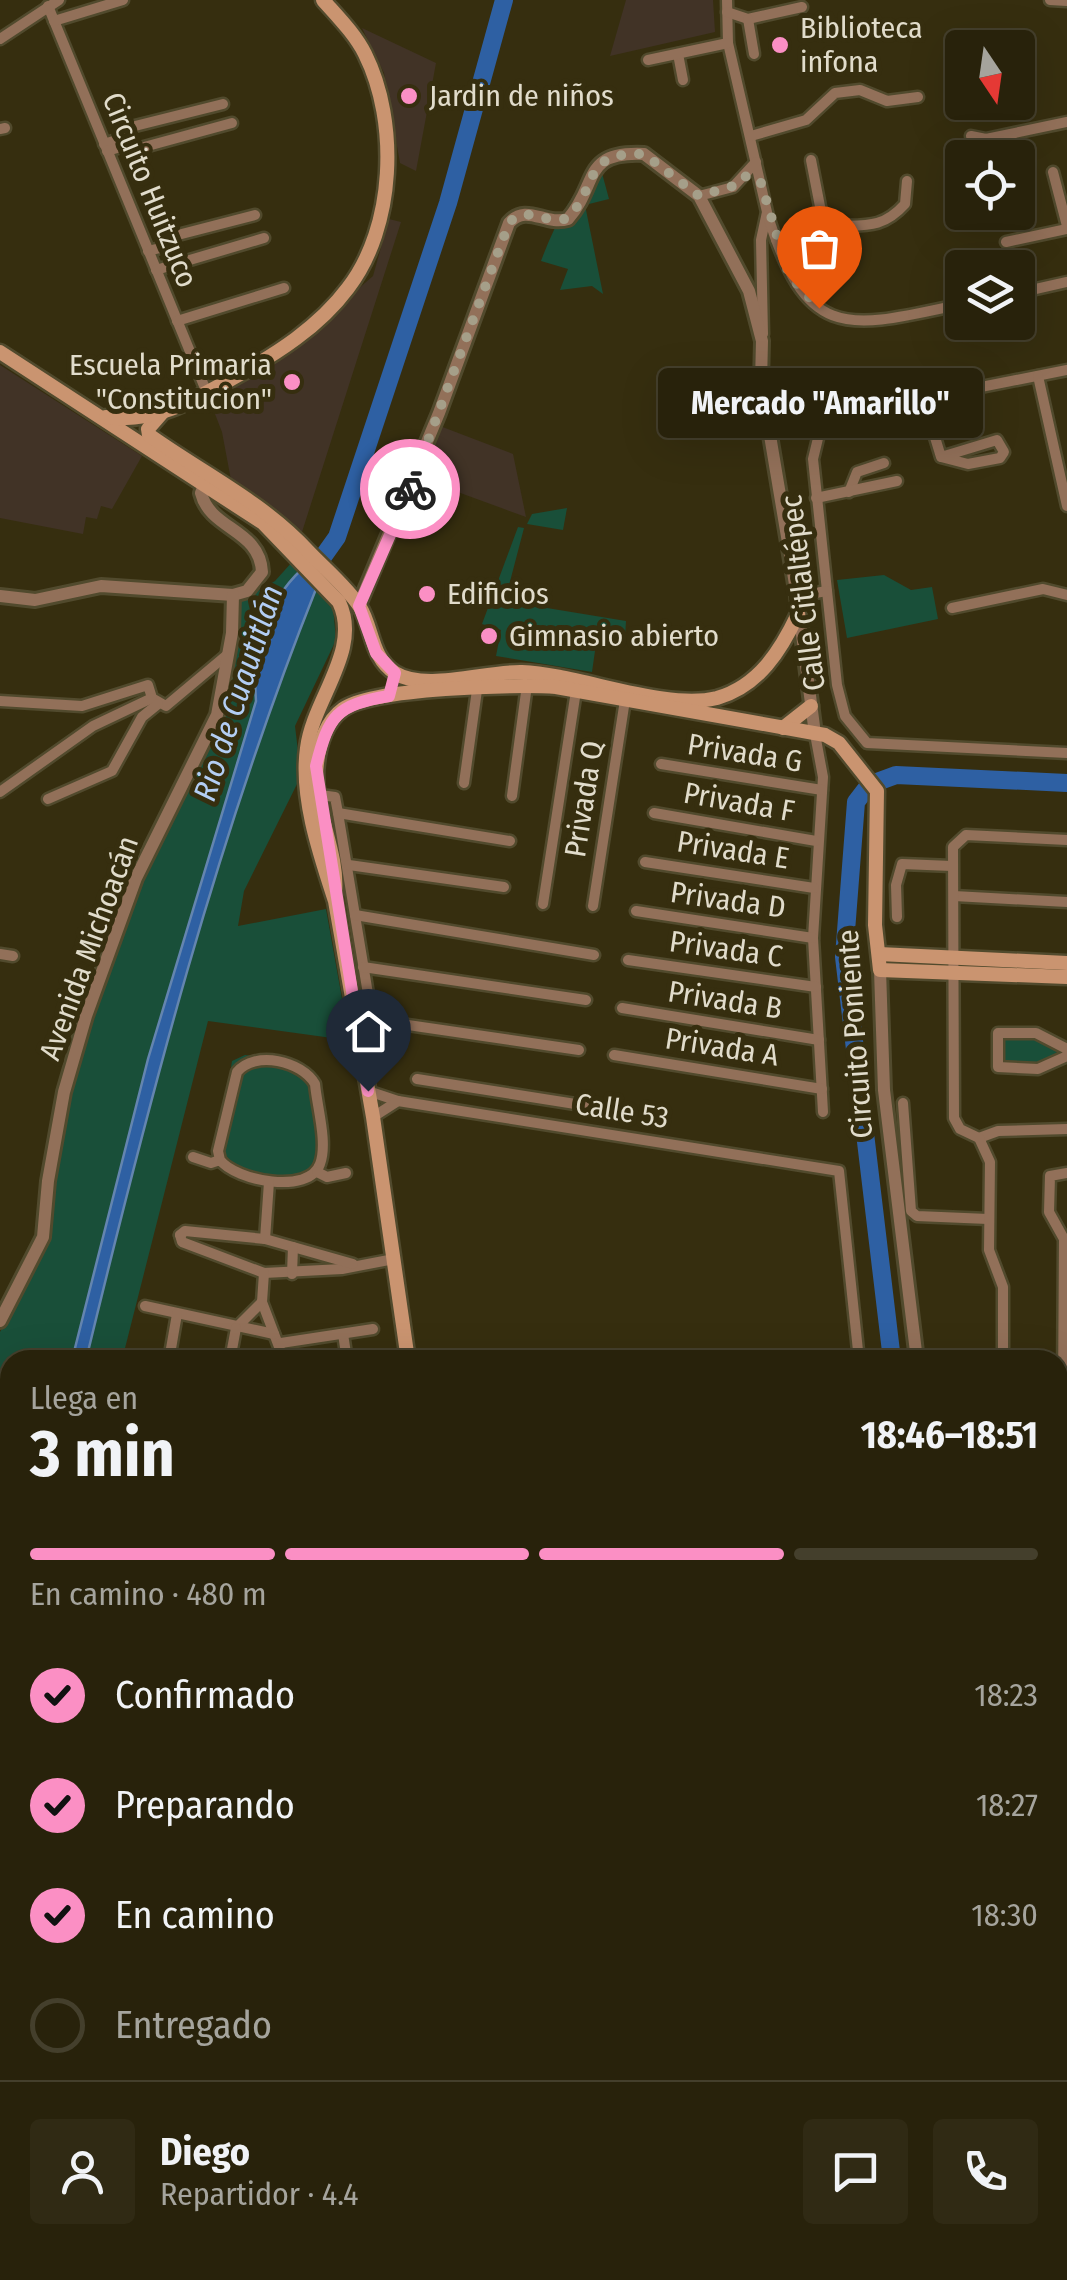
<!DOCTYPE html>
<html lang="es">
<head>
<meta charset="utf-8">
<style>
	:root { --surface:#28220b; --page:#302a14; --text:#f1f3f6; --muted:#a5a49d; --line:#443f2c; --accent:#fb8fc4 }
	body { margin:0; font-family:"Fira Sans Condensed",sans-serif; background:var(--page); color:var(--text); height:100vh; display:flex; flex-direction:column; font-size:38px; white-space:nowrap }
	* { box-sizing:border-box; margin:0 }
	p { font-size:32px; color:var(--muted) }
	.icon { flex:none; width:55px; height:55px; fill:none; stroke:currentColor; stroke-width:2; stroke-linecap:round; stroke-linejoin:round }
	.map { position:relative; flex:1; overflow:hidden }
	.sheet { position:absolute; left:0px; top:1350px; width:1068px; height:930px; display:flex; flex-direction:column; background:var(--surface); border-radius:30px 30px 0 0; box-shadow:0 10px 40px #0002,0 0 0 2px var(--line) }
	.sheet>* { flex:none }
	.needle { width:65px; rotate:167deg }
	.controls { position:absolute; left:945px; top:30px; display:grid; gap:20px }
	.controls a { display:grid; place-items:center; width:90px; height:90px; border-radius:10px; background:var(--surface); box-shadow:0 10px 40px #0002,0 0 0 2px var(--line); font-size:50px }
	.pin { position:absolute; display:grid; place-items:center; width:85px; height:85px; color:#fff; margin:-102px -42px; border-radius:50% 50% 50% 0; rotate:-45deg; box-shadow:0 0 10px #0007 }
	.pin .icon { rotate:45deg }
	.courier { position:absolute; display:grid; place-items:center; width:100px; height:100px; margin:-50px; border:8px solid #fb8fc4; border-radius:50%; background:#fff; color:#222; box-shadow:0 2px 12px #0007 }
	.bubble { position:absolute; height:70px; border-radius:10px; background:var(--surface); box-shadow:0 10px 40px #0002,0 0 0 2px var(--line); font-size:32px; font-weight:700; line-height:70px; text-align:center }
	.summary em { font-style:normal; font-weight:700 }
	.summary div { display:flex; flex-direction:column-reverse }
	.summary { display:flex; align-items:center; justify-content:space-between; height:170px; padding:0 30px }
	h1 { font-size:65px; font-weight:700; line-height:75px }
	.bar { display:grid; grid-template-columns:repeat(4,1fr); gap:15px 10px; align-content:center; height:120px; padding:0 30px }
	.bar i { height:12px; border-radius:8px; background:var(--line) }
	.bar .current { background:var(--accent) }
	.bar p { grid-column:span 4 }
	.line { display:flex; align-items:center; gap:25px; padding:0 30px; border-top:2px solid var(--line) }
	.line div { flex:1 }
	.round { display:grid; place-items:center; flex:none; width:105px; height:105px; border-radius:10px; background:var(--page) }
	ol { padding:0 30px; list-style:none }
	li { display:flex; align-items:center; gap:30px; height:110px }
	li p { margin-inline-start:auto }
	li .icon { padding:10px; border-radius:50%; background:var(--accent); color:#111; stroke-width:4 }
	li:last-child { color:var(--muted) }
	li i { width:55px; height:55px; border:5px solid var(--line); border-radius:50% }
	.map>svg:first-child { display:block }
	.built { fill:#41370f }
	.education { fill:#413326 }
	.green { fill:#194f39 }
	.water { fill:#2e60a3; stroke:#6485af; stroke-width:2.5 }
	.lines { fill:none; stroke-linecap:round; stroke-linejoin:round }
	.river { stroke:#2e60a3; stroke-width:18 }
	.minor-casing { stroke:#514a2d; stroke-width:15 }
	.tertiary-casing { stroke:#514a2d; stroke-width:18 }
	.secondary-casing { stroke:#514a2d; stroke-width:19 }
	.minor { stroke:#927059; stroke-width:10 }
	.tertiary { stroke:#927059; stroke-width:12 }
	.secondary { stroke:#ca9470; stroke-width:14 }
	.done { stroke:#a59f89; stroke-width:10; stroke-dasharray:0 18 }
	.route { stroke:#fb8fc4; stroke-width:12 }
	.poi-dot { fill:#fb8fc4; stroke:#362e0f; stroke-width:4 }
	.labels { text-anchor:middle; stroke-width:10; stroke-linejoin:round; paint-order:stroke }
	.poi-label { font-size:30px; fill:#e1dccb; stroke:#362e0f; text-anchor:start }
	.street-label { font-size:30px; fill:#e1dccb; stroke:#362e0f }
	.water-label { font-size:32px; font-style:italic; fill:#b3cef4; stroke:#362e0f }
</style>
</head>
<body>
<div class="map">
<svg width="1067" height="2280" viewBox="0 0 1067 2280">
	<rect width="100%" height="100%" fill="#362e0f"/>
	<!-- built -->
	<path class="built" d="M561,2270H978L974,2280H562Z"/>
	<!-- education -->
	<g class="education">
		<path d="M626,0H713L715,32L610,56Z"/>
		<path d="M362,28L436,63L416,171L400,163L384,73Z"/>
		<path d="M389,219L401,222L302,532L231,480L222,432L208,396L280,357L373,276Z"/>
		<path d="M0,365L142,456L112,509L101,506L97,519L86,517L83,534L0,518Z"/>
		<path d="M432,423L513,454L526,517L414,476Z"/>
	</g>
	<!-- green -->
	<g class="green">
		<path d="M599,162L609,199L585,205L603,294L592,286L560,290L568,269L541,261C555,223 572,193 599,162Z"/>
		<path d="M567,508L563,530L527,524L532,514Z"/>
		<path d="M518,527L524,528L507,593L546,600L547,608L626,621L625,638L597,637L592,672L496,656L501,630L482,624Z"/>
		<path d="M293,561L333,606L336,640L295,726L301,776L244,891L238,926L326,909L348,1032L332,1038L208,1021L122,1360H10V2029L0,2034V1332L47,1243L70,1091L138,888L169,820L225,718L240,601L275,581Z"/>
		<path d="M884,575L911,590L932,587L938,619L847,638L837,580Z"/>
		<path d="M998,1034H1037L1059,1051L1043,1062H999Z"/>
		<path d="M245,1055L296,1061L314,1071C317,1106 331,1152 304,1178L247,1176L217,1156L232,1061Z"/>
		<path d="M0,2112L10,2131V2270H34L36,2280H0Z"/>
	</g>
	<!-- water -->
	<g class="water">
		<path d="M301,570L316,589C217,837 149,1100 86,1360H72L148,1059L256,701C252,653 265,604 301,570Z"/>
		<path d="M10,1663V1740L0,1808V1720Z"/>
	</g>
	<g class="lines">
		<!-- river -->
		<g class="river">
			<path d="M310,575L337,537L448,203L504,0"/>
			<path d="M877,782L896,775L1067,783"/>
			<path d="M866,789L856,802L844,957L892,1360"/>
			<path d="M1058,2134L1067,2170"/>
			<path d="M1062,2188L1067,2184"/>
			<path d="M1013,2280L1018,2270"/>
		</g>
		<!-- minor casing -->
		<g class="minor-casing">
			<g id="minor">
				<path d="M727,0L728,43L767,212L761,240L763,334"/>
				<path d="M1050,0L1067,1"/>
				<path d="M48,6L207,393"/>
				<path d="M727,12L748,19L802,7"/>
				<path d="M748,19L754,54"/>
				<path d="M54,21L123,0"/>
				<path d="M0,39L59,0"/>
				<path d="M678,54L683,80"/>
				<path d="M648,60L728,43"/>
				<path d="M0,129L5,128"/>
				<path d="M751,136L806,120L835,93L860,90L887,101L918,97"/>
				<path d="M971,136L986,139L1067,122"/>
				<path d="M104,144L129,136L127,128L223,104"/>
				<path d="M107,151L131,144L133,150L232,123"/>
				<path d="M811,160L824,227"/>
				<path d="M1053,172L1067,226"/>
				<path d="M699,196L733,187L756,162"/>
				<path d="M767,213C807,343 846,329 962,304"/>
				<path d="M776,240C791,236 808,229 824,227C859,223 879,233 905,204L907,181"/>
				<path d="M1006,242L1067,229"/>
				<path d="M148,251L172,245L170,237L255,215"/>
				<path d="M156,270L264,238"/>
				<path d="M1018,293L1067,282"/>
				<path d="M177,321L284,288"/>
				<path d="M1067,370L845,414L820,430L813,459L837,685L845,716L867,743L1067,753"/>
				<path d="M1038,376L1067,506"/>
				<path d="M923,398L941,457L968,464L1000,458L1004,452L997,440L941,457"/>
				<path d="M849,492L857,472L884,463"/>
				<path d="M816,498L897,481"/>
				<path d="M797,596L827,591"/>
				<path d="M952,608L1043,589L1067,595"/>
				<path d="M0,701L82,706L148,685L152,698L166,706L228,654"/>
				<path d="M815,734L823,777L813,938L823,1112"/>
				<path d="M661,764L822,790"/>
				<path d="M464,783L477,690"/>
				<path d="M0,792L93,726L152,698"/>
				<path d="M320,795L335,797L338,813L372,1018"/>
				<path d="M512,796L527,685"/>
				<path d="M48,799L112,771L142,717L158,704"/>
				<path d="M338,813L510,841"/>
				<path d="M654,813L816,841"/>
				<path d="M645,862L814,888"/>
				<path d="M349,865L504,887"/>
				<path d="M954,896L1067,902"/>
				<path d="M543,904L576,691"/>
				<path d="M593,906L625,700"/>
				<path d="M636,911L813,938"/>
				<path d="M355,915L594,955"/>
				<path d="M897,917L896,885L902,864L952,866"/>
				<path d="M0,954L13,956"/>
				<path d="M628,960L816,987"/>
				<path d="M363,967L586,1000"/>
				<path d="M622,1008L819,1040"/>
				<path d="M367,1019L579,1050"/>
				<path d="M1067,1049L1036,1033H998V1067L1038,1069L1067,1056"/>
				<path d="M614,1055L822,1089"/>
				<path d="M417,1079L626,1112"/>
				<path d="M368,1091L398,1101L839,1171L859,1360"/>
				<path d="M903,1103L911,1211L917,1216L988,1219"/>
				<path d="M373,1117L398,1101"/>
				<path d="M979,1138L998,1131L1067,1129"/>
				<path d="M193,1157L211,1163L220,1160C236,1181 309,1195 320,1164C328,1143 317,1107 315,1084C302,1061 255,1050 237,1072L218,1151L220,1160"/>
				<path d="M317,1172L327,1177L346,1173"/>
				<path d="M1067,1173L1050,1176L1049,1212L1064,1239L1062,1552L1067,1571"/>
				<path d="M180,1235L182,1242L264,1273L342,1269L394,1259"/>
				<path d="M180,1235L185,1231L265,1239L353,1264"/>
				<path d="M265,1239L269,1182"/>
				<path d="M264,1273L262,1302L284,1360"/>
				<path d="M292,1274L293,1247"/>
				<path d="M145,1306L274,1334"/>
				<path d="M236,1328L262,1302"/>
				<path d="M343,1334L347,1360"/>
				<path d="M281,1343L373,1329"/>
				<path d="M169,1360L177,1314"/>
				<path d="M230,1360L236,1328"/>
				<path d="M1003,1360V1287L989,1250L990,1162L979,1138L960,1129L954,1118L953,847L966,835L1067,840"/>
				<path d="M1058,1608H1067"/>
				<path d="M1058,1731H1067"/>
				<path d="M1065,1887L1067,1776"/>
				<path d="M0,2097L10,2110"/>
				<path d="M1058,2263V2260"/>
				<path d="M38,2270L40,2280"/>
				<path d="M52,2270L54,2280"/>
				<path d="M119,2270L120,2280"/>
				<path d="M193,2270L194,2280"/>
				<path d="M340,2270L341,2280"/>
				<path d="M413,2270L414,2280"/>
				<path d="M488,2270L490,2280"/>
				<path d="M555,2270L556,2280"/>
				<path d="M221,2280L301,2270"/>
				<path d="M989,2280L993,2270"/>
				<path d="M1050,2280L1055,2270"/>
			</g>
		</g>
		<!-- tertiary casing -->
		<g class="tertiary-casing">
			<g id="tertiary">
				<path d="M0,596L35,600L101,586L233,595L247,591L262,572C260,529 210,530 201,493L207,478"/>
				<path d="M359,605L439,413L509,223C527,203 545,226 568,219C599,184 581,151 644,154L699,196L749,291L762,341L761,382L797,596L815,734"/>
				<path d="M880,970L884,1090L917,1360"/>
				<path d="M0,1321L43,1237L48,1181L64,1092L86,1016L136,878L217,715L232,633L233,595"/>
				<path d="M1058,1669H1067"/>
				<path d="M1058,1684H1067"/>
			</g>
		</g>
		<!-- secondary casing -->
		<g class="secondary-casing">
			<g id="secondary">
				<path d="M0,352L263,523L339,602C362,650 313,699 307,748C300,797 320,855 335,901L373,1117L408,1360"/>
				<path d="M162,413L148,429L149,435C202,473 263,502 308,551C324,568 347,587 360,607C373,628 371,658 395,673C425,692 486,671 522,672C578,674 665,711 717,698C759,686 781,650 798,614"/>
				<path d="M106,417C154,424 194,400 235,377C276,354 319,327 348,288C395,227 399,122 365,54C355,34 338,17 323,0"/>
				<path d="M783,728L811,706"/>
				<path d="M335,893C339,850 311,806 317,763C319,744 326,721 343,709C372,688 516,684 556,687L825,735L839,743L877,791L875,925L880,970L1067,977"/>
				<path d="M879,954L1067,963"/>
				<path d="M1058,1936L1067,1934"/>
				<path d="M1058,1965L1067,1963"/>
				<path d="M0,2046H10"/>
				<path d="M0,2080L10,2079"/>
				<path d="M1058,2195L1067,2209"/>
				<path d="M1058,2214L1067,2227"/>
			</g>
		</g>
		<!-- minor -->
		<use href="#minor" class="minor"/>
		<!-- tertiary -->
		<use href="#tertiary" class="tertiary"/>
		<!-- secondary -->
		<use href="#secondary" class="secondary"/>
	</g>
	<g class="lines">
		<!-- done -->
		<path class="done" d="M410,489L509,223C527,203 545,226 568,218C600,184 581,152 644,154L699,196L733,186L744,176L760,180L789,275L819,308"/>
		<!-- route -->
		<path class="route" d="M368,1091L316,766C329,715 336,705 389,696L395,673L376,653L359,606L410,489"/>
	</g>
	<!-- markers -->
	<g class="poi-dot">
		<circle cx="780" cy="45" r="10"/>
		<circle cx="409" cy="96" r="10"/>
		<circle cx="292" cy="382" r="10"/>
		<circle cx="427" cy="594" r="10"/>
		<circle cx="489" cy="636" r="10"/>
	</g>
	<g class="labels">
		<!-- poi labels -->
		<g class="poi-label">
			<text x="800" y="38">Biblioteca<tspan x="800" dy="34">infona</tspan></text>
			<text x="429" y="106">Jardin de niños</text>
			<text x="272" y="375" text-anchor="end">Escuela Primaria<tspan x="272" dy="34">"Constitucion"</tspan></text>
			<text x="447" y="604">Edificios</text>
			<text x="509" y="646">Gimnasio abierto</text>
		</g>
		<!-- street labels -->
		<g class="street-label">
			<text transform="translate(150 190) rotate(68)" y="10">Circuito Huitzuco</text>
			<text transform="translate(803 593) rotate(-97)" y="10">Calle Citlaltépec</text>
			<text transform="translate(745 753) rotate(9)" y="10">Privada G</text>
			<text transform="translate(584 799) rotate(-81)" y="10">Privada Q</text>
			<text transform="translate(739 802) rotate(10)" y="10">Privada F</text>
			<text transform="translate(733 850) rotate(9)" y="10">Privada E</text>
			<text transform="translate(728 900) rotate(8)" y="10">Privada D</text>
			<text transform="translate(89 948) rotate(-70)" y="10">Avenida Michoacán</text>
			<text transform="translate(726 949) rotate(8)" y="10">Privada C</text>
			<text transform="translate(725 1000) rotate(9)" y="10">Privada B</text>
			<text transform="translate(855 1034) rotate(-94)" y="10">Circuito Poniente</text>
			<text transform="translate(722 1047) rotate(9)" y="10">Privada A</text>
			<text transform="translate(622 1111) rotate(9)" y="10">Calle 53</text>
		</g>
		<!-- water labels -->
		<g class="water-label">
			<text transform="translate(238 693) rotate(-72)" y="11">Rio de Cuautitlán</text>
		</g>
	</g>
</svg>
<div class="controls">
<a><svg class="needle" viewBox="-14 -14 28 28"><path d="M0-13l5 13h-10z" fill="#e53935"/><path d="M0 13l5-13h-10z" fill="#a5a49d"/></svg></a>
<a><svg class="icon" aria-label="locate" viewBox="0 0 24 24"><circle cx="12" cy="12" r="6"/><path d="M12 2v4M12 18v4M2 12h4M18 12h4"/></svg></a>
<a><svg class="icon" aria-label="layers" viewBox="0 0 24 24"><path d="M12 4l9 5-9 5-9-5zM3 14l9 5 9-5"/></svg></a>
</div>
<div class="pin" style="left:819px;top:308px;background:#ea580c"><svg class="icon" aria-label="bag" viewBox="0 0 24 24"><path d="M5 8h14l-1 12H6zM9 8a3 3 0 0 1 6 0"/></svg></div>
<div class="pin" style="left:368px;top:1091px;background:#1f2937"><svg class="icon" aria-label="home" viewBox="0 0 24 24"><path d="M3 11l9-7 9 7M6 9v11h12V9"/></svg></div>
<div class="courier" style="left:410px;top:489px"><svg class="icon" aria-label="bike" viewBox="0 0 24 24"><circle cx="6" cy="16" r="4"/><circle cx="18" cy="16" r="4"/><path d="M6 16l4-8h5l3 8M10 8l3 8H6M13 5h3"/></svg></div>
<div class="bubble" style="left:658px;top:368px;width:325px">Mercado &quot;Amarillo&quot;</div>
<section class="sheet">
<div class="summary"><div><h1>3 min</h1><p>Llega en</p></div><em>18:46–18:51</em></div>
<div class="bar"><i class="current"></i><i class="current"></i><i class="current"></i><i></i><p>En camino · 480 m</p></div>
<ol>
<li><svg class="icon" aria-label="check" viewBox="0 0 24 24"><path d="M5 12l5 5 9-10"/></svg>Confirmado<p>18:23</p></li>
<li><svg class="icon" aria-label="check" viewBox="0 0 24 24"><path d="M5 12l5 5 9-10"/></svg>Preparando<p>18:27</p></li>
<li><svg class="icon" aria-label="check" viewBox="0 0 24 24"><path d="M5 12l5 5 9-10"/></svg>En camino<p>18:30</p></li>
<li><i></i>Entregado</li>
</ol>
<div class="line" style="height:180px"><a class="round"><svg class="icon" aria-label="person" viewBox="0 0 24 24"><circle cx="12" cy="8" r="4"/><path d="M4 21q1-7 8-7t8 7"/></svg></a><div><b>Diego</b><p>Repartidor · 4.4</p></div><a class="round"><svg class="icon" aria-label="chat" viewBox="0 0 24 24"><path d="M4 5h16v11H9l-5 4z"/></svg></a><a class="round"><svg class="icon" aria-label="phone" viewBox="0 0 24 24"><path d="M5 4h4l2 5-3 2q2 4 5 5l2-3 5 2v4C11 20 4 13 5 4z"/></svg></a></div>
</section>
</div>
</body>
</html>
